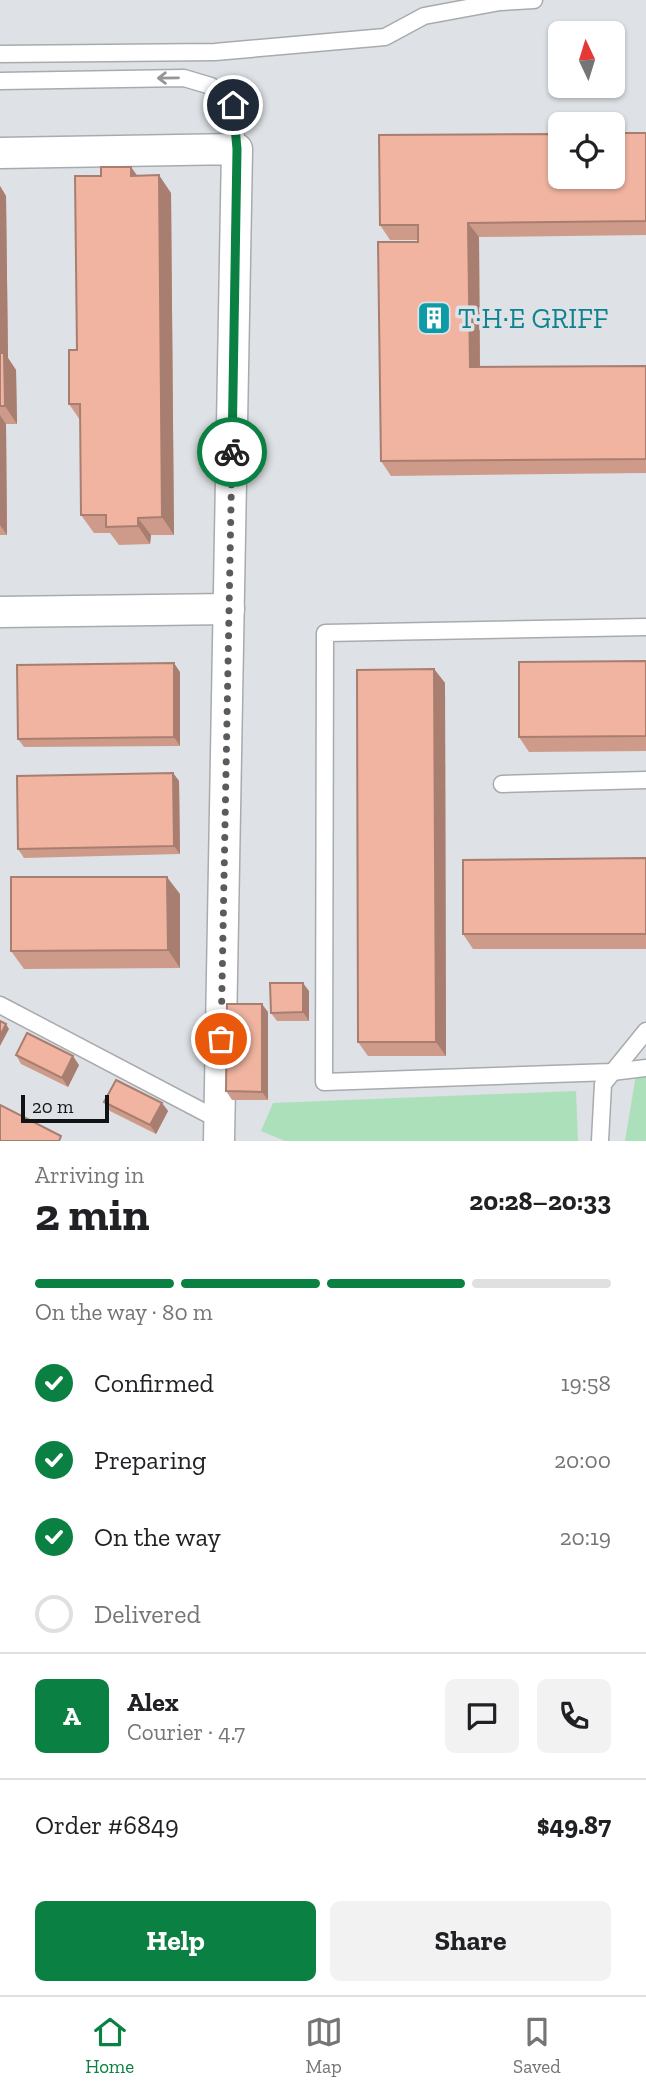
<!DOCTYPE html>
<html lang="en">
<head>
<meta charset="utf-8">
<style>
	:root { --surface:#fff; --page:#f2f2f2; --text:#202124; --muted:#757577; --line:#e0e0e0; --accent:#0b8043 }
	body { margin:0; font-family:"Zilla Slab",serif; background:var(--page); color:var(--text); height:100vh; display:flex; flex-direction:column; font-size:26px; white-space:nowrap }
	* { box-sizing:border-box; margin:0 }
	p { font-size:23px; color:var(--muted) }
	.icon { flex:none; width:38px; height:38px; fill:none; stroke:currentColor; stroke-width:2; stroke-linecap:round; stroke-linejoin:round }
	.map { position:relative; height:1141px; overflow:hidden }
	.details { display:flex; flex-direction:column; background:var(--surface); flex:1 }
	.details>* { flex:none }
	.needle { width:46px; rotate:356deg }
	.fabs { position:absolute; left:548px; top:21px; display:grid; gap:14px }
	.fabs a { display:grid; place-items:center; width:77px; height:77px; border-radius:10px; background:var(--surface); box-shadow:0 2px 5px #0004; font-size:35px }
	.scale { position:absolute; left:21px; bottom:18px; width:88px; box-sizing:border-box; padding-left:7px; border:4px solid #121315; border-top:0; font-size:19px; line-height:24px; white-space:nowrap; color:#121315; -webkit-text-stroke:5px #dee1e5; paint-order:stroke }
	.pin { position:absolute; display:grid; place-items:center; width:60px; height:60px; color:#fff; margin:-30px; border:4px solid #fff; border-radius:50%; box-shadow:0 2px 7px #0007 }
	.courier { position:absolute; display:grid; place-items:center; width:70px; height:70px; margin:-35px; border:5px solid #0b8043; border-radius:50%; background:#fff; color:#222; box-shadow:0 2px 9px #0007 }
	.head em { font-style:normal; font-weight:800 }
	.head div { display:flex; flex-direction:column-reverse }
	.head { display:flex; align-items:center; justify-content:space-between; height:119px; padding:0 35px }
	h1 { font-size:46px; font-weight:800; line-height:52px }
	.bar { display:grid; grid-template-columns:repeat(4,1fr); gap:10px 7px; align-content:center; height:84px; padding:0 35px }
	.bar i { height:9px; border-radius:5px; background:var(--line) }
	.bar .selected { background:var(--accent) }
	.bar p { grid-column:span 4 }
	.line { display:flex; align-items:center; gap:18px; padding:0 35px; border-top:2px solid var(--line) }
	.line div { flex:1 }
	.round { display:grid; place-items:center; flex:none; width:74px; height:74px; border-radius:10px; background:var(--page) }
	ol { padding:0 35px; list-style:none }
	li { display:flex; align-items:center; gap:21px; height:77px }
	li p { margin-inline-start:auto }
	li .icon { padding:7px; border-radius:50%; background:var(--accent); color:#fff; stroke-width:4 }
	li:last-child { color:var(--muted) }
	li i { width:38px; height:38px; border:4px solid var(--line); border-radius:50% }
	.primary-button { display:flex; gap:14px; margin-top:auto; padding:14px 35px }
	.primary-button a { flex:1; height:80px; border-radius:10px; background:var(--accent); color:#fff; font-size:28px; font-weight:800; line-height:80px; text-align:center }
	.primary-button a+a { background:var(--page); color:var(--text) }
	.menu { display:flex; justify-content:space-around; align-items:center; height:98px; border-top:2px solid var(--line); background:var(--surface); font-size:19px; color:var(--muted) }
	.menu a { display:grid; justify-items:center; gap:4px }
	.menu .selected { color:var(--accent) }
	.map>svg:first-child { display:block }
	.green { fill:#abe0bb }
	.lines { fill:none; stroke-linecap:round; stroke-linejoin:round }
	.service-casing { stroke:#a8abae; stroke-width:19 }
	.minor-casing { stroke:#a8abae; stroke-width:33 }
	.service { stroke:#fff; stroke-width:16 }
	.minor { stroke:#fff; stroke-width:30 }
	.wall { fill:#ce9b8a }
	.shaded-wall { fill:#a87e70 }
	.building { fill:#f0b4a0; stroke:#a87e70; stroke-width:2 }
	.oneway { stroke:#949596 }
	.done { stroke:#595b5e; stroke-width:7; stroke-dasharray:0 12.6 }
	.route { stroke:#0b8043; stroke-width:9 }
	.labels { text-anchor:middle; stroke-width:7; stroke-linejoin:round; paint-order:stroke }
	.culture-label { font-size:28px; fill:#0d838f; stroke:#dee1e5; text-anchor:start }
</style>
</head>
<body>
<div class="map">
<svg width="646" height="1141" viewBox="0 0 646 1141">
	<rect width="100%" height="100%" fill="#dee1e5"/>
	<!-- green -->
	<g class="green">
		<path d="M646,1068V1141H625L637,1069Z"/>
		<path d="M576,1091L578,1141H285L261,1131L273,1103Z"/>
	</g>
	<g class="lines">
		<!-- service casing -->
		<g class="service-casing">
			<g id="service">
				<path d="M0,54L215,52L385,37L424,16L500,2L534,0"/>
				<path d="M0,81L184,78L211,86L233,105L237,149"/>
				<path d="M646,627L325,633L324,1082L612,1072L646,1068"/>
				<path d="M502,784L646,780"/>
				<path d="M0,1005L219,1120"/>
				<path d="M600,1141L603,1084L646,1031"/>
			</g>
		</g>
		<!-- minor casing -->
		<g class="minor-casing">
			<g id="minor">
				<path d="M0,153L237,149L219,1141"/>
				<path d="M0,612L229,609"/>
			</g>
		</g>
		<!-- service -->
		<use href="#service" class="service"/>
		<!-- minor -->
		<use href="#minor" class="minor"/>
	</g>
	<!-- wall -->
	<g class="wall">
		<path d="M646,133V235L479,237L480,367L646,366V473L391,476L381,461L418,240H390L380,225Z"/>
		<path d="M0,186L6,196L8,358L16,370L17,424H6L7,535H0Z"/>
		<path d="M171,193L174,535H151L150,544L119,545L110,533H94L81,515L80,420L69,404L77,350Z"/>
		<path d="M646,661V751L529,752L519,737Z"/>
		<path d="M434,669L445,683L446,1056H368L358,1042Z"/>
		<path d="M180,672V746L24,747L18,739Z"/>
		<path d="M173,773L179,781L180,854L24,858L18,849Z"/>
		<path d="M646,858V949H473L463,934Z"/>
		<path d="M180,894V968L24,969L11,951Z"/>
		<path d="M309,991V1021H277L271,1013Z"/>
		<path d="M268,1012V1100H232L226,1091Z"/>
		<path d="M16,1055L79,1065L68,1087L21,1064Z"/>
		<path d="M104,1102L162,1103L168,1111L156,1134L110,1111Z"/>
	</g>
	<!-- shaded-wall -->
	<g class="shaded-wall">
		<path d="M131,167L144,185L131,176Z"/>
		<path d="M159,175L171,193L174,535L162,517Z"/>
		<path d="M0,186L6,196L8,358L16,370L17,424L5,406L0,359Z"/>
		<path d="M468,223L479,237L480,382L470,367Z"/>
		<path d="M0,415L6,424L7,535L0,525Z"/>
		<path d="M138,518L151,535L150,544L138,526Z"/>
		<path d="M174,663L180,672V746L174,737Z"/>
		<path d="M434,669L445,683L446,1056L436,1042Z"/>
		<path d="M173,773L179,781L180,854L174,846Z"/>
		<path d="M167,877L180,894V968L168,950Z"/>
		<path d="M303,983L309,991V1021L303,1012Z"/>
		<path d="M262,1004L268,1012V1100L262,1092Z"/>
		<path d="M6,1024L9,1029L0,1046V1036Z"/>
		<path d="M73,1056L79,1065L68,1087L62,1078Z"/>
		<path d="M162,1103L168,1111L156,1134L150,1125Z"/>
	</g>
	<!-- building -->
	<g class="building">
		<path d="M612,133H646V221L468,223L470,367L646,366V459L381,461L378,242H418V225H380L379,135L560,134V177H612Z"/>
		<path d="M101,167H131V176L159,175L162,517L138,518V526L106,527V515H81L80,404H69V350H77L75,176H101Z"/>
		<path d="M0,353H4L5,406H0Z"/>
		<path d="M646,661V736L519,737V662Z"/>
		<path d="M174,663V737L18,739L17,665Z"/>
		<path d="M434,669L436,1042H358L357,670Z"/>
		<path d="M173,773L174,846L18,849L17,776Z"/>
		<path d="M646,858V934H463V860Z"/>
		<path d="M11,877H167L168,950L11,951Z"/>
		<path d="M270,983H303V1012L271,1013Z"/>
		<path d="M227,1004H262V1092L226,1091Z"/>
		<path d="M0,1021L6,1024L0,1036Z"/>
		<path d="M27,1033L73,1056L62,1078L16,1055Z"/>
		<path d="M116,1080L162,1103L150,1125L104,1102Z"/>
		<path d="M0,1105L61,1136L59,1141H0Z"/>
	</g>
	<!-- one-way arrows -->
	<defs><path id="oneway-shaft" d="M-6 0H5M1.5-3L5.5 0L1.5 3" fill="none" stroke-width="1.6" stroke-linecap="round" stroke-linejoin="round" transform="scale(1.75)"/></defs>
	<use class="oneway" href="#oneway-shaft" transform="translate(168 78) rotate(179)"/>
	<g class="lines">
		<!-- done -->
		<path class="done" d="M221,1039L232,452"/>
		<!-- route -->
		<path class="route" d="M232,452L237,149L233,105"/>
	</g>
	<!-- icons -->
	<defs>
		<g id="building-square" transform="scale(1.75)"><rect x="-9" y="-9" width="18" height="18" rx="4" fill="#0f9aa8" stroke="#dee1e5"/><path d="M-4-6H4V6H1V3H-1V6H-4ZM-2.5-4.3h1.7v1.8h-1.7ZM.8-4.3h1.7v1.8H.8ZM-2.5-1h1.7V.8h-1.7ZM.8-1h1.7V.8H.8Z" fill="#fff"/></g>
	</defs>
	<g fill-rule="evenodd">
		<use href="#building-square" x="434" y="318"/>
	</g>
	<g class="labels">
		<!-- culture labels -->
		<g class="culture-label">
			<text x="458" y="328">T·H·E GRIFF</text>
		</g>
	</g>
</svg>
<div class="fabs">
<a><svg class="needle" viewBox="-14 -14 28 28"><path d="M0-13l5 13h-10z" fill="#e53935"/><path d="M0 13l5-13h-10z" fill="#757577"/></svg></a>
<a><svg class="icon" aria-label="locate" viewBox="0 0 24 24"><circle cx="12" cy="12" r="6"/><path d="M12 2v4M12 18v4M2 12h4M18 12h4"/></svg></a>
</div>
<div class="scale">20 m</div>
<div class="pin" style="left:221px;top:1039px;background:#ea580c"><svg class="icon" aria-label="bag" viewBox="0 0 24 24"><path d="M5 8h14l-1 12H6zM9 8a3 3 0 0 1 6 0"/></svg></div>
<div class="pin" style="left:233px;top:105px;background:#1f2937"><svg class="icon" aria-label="home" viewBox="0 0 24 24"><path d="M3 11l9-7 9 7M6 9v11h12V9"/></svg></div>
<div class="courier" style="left:232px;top:452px"><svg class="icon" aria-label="bike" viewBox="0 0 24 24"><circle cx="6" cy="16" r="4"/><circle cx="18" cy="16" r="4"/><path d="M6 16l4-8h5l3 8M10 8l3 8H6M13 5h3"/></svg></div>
</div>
<section class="details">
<div class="head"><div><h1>2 min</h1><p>Arriving in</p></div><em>20:28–20:33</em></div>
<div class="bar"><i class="selected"></i><i class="selected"></i><i class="selected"></i><i></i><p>On the way · 80 m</p></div>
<ol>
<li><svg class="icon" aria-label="check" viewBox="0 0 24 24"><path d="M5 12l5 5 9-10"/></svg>Confirmed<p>19:58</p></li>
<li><svg class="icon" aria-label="check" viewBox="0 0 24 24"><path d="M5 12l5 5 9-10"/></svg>Preparing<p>20:00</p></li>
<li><svg class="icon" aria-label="check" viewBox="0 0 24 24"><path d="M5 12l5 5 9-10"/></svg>On the way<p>20:19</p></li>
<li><i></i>Delivered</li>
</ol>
<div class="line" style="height:126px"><b class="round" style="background:var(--accent);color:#fff">A</b><div><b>Alex</b><p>Courier · 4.7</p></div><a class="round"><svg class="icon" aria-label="chat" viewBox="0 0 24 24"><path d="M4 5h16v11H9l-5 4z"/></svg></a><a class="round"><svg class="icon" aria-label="phone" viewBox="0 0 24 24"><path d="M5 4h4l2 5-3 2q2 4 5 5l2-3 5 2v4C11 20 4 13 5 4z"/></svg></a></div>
<div class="line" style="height:91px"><div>Order #6849</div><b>$49.87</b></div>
<div class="primary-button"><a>Help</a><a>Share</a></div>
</section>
<nav class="menu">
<a class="selected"><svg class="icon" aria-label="home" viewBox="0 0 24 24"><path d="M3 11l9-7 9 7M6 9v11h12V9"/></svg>Home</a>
<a><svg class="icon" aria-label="map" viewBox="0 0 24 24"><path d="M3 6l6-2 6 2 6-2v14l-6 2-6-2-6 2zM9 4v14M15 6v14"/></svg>Map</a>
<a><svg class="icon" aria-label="saved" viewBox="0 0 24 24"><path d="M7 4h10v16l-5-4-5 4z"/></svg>Saved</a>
</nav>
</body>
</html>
